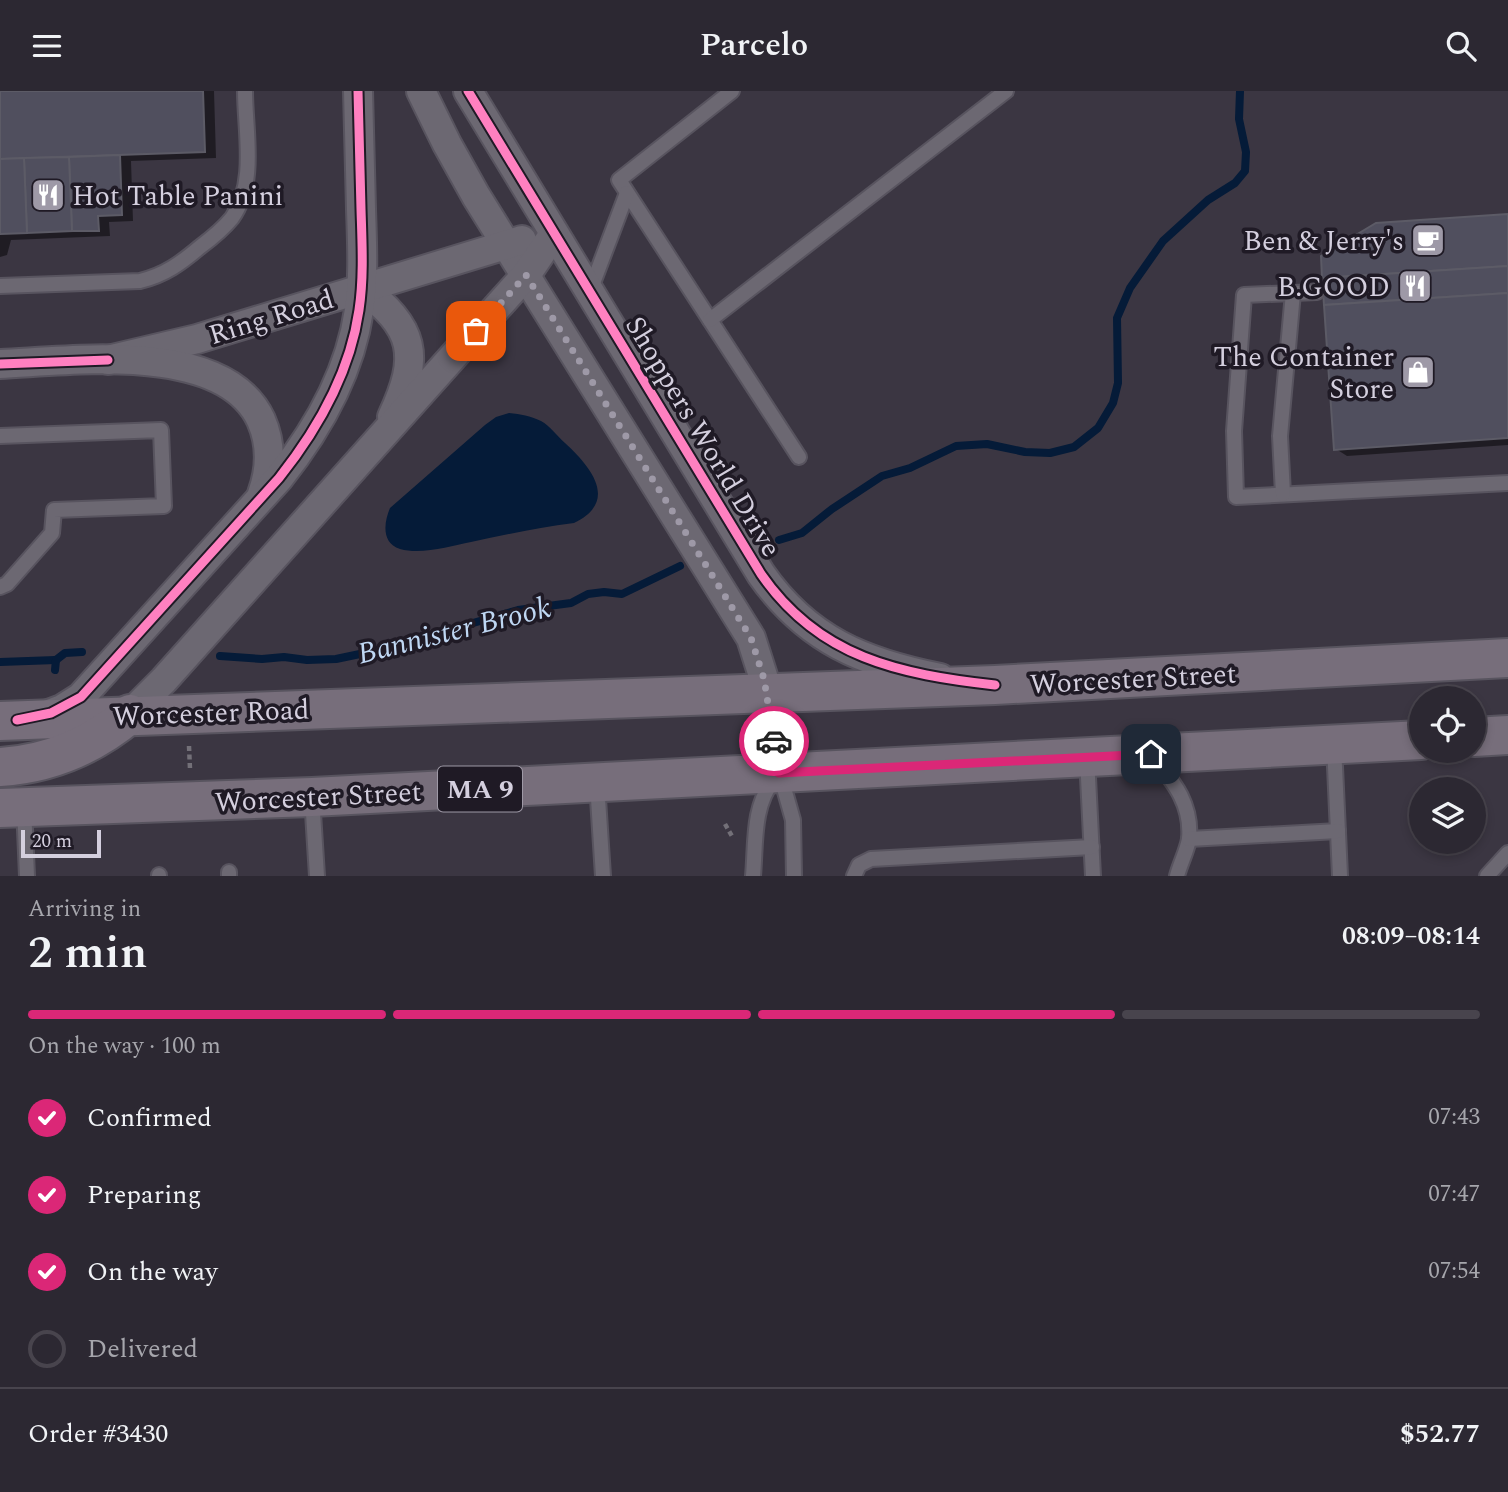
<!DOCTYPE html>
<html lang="en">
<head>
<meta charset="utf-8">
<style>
	:root { --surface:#2c2832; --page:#34303a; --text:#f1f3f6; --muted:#a6a6ac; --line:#48444d; --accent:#db2777 }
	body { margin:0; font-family:Spectral,serif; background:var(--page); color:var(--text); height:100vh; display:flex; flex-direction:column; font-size:26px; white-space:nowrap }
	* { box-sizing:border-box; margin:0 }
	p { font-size:23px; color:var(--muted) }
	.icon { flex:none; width:38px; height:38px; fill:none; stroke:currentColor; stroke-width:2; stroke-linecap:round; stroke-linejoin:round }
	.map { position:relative; height:785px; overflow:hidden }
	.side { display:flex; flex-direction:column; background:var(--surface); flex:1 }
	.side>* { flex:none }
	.buttons { position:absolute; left:1409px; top:595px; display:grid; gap:14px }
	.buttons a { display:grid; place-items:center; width:77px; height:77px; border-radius:50%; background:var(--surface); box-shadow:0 4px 10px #0003,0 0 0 2px var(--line); font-size:35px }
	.scale { position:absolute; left:21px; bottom:18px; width:80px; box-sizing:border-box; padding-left:7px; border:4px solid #d4cfde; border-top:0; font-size:19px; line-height:24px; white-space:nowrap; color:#d4cfde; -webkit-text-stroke:5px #1f1a25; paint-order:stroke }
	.pin { position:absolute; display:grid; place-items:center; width:60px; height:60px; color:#fff; margin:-30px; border-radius:14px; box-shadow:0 4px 10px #0006 }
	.courier { position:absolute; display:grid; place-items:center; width:70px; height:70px; margin:-35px; border:5px solid #db2777; border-radius:50%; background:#fff; color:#222; box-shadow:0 2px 9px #0007 }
	.head em { font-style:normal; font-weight:600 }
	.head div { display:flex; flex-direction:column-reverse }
	.head { display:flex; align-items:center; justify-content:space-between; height:119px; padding:0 28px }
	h1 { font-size:46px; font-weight:600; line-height:52px }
	.bar { display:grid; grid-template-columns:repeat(4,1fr); gap:10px 7px; align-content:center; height:84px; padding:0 28px }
	.bar i { height:9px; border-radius:5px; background:var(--line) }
	.bar .current { background:var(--accent) }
	.bar p { grid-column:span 4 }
	.line { display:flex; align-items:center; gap:18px; padding:0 28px; border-top:2px solid var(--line) }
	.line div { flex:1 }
	ol { padding:0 28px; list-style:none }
	li { display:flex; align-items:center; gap:21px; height:77px }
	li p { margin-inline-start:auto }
	li .icon { padding:7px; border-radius:50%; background:var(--accent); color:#fff; stroke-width:4 }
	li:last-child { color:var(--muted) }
	li i { width:38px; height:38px; border:4px solid var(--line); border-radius:50% }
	header { display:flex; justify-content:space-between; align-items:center; height:91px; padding:0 28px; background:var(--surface); font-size:32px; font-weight:600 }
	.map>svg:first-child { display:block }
	.water { fill:#051b38 }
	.shadow { fill:#0007 }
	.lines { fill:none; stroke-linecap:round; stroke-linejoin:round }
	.stream { stroke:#051b38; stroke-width:8 }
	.building { fill:#504f5e; stroke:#5c5b66; stroke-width:2 }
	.service-casing { stroke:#58545f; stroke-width:18 }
	.minor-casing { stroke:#58545f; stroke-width:32 }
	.trunk-casing { stroke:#58545f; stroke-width:42 }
	.path { stroke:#737078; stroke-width:4.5; stroke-dasharray:5 3.5; stroke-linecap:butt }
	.service { stroke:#6c6872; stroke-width:14 }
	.minor { stroke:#6c6872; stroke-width:28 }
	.trunk { stroke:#776e7b; stroke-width:38 }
	.cycleway-casing { stroke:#1f1a25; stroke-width:13 }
	.cycleway { stroke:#ff80c0; stroke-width:9 }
	.done { stroke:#9e99a7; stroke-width:7; stroke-dasharray:0 12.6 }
	.route { stroke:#db2777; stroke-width:9 }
	.labels { text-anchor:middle; stroke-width:7; stroke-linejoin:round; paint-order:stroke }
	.shield { fill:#1f1a25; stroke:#9e99a6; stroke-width:2 }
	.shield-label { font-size:26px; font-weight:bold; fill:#d4cfde }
	.poi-label { font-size:28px; fill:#d4cfde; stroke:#1f1a25; text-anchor:end }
	.street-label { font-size:28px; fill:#d4cfde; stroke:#1f1a25 }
	.water-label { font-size:30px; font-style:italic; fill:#bfd7f3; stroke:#1f1a25 }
</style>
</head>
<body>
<header><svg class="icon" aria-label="menu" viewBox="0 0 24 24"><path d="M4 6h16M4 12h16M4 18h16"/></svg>Parcelo<svg class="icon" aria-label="search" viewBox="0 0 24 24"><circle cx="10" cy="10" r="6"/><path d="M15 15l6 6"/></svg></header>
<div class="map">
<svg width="1508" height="785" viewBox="0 0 1508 785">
	<rect width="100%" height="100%" fill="#3b3642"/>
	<!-- water -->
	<path class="water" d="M509,322C521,323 530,325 541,330C550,335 557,345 565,352C590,375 620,410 574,432C539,436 505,444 471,451C450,455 422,464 400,458C381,452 384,431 390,417L485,334L496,326Z"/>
	<!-- shadow -->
	<g class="shadow">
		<path d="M0,0H214L216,67L131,70L133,130L109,131L110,145L11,149L7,164L0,166Z"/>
		<path d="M1508,125V354L1347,365L1336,358Z"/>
	</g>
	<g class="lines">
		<!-- stream -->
		<g class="stream">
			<path d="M779,449L802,442L832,418L882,385L910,377L956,355L987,353L1025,361L1050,362L1074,356L1098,337L1113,312L1118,292L1117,227L1130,197L1163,150L1208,109L1235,92L1245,80L1246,61L1239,28L1240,0"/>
			<path d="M220,565L262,568L284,566L307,569L336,568L379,559L518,519L571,512L588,503L604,501L622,503L680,475"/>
			<path d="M0,571L56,569"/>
			<path d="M55,579L56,569L65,562L82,561"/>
		</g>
	</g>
	<!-- building -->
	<g class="building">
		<path d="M0,0H203L205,61L0,68Z"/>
		<path d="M120,64L122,124L98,125L99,140H72L69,66Z"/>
		<path d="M69,66L72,140L27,142L24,67Z"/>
		<path d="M24,67L27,142L0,143V68Z"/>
		<path d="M1508,123V175L1322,187L1321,165L1376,132Z"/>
		<path d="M1508,175V202L1324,214L1322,187Z"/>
		<path d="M1508,202V347L1334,359L1324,214Z"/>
	</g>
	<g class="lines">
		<!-- service casing -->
		<g class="service-casing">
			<g id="service">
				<path d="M732,0L619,89L799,366"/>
				<path d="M0,195L140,190C165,184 181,172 200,156C212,147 223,138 232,127C257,92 245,40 245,0"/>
				<path d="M590,200L627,102"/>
				<path d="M1317,201L1244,204L1234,340L1236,406L1508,392"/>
				<path d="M710,229L1006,0"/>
				<path d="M0,345L161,339L164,415L54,419L52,442L7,493L0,496"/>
				<path d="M1283,403L1280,345L1293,202"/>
				<path d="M1334,654L1340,785"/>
				<path d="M1087,667L1093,785"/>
				<path d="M1155,668C1175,693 1192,714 1189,748C1187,760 1180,773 1177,785"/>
				<path d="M780,683L793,729L794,785"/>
				<path d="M597,692L603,785"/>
				<path d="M312,706L317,785"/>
				<path d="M24,716L27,785"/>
				<path d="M1189,748L1338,740"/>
				<path d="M229,781V785"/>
				<path d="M159,784V785"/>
				<path d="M753,785C756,752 752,716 774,688"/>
				<path d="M854,785L859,774L871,768L1092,756"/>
				<path d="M1487,785L1508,762"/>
			</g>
		</g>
		<!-- minor casing -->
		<g class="minor-casing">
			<g id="minor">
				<path d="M421,0L447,53L476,105L751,547L764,588L779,682"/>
				<path d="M468,0L761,483C807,549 864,572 940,587"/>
				<path d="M361,196C415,237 421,264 392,326"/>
				<path d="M108,269L197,248L522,149"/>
				<path d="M0,273C71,270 224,249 261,329C272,354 271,378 262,403"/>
				<path d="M130,623L164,589L500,213L526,184L554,143"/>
				<path d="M46,624L62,618L81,606L279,387C318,338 350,282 359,219C364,186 362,151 361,118C360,79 359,39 358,0"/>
			</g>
		</g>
		<!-- trunk casing -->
		<g class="trunk-casing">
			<g id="trunk">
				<path d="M0,630L995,594L1508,567"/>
				<path d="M1474,646L1508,644"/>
				<path d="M0,676C50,673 92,655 130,623"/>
				<path d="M0,717L312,706L1421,649"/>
			</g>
		</g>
		<!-- path -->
		<g class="path">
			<path d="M189,655L190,678"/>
			<path d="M725,733L733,747"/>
		</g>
		<!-- service -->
		<use href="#service" class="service"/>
		<!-- minor -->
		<use href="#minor" class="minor"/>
		<!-- trunk -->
		<use href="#trunk" class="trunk"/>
		<!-- cycleway casing -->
		<g class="cycleway-casing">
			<g id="cycleway">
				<path d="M468,0L761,483C819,567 899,583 995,594"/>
				<path d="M0,273L108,269"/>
				<path d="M17,629L51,622L81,606L279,387C318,338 350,282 359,219C364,186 362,151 361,118C360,79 359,39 358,0"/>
			</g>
		</g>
		<!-- cycleway -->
		<use href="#cycleway" class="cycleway"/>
	</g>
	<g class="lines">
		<!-- done -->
		<path class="done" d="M476,240L526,184L751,547L764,588L774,650"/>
		<!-- route -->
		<path class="route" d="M774,650L779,682L1151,663"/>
	</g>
	<!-- icons -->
	<defs>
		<g id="restaurant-square" transform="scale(1.75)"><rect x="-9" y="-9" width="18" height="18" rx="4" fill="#9e99a7" stroke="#1f1a25"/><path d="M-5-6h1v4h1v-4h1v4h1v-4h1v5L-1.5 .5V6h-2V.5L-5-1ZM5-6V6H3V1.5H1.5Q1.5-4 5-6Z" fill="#fff"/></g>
		<g id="cafe-square" transform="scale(1.75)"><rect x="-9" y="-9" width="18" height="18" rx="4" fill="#9e99a7" stroke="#1f1a25"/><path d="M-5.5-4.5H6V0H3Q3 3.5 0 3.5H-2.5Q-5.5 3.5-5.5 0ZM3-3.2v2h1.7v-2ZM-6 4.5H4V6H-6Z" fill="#fff"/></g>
		<g id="shop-square" transform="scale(1.75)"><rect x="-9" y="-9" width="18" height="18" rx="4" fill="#9e99a7" stroke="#1f1a25"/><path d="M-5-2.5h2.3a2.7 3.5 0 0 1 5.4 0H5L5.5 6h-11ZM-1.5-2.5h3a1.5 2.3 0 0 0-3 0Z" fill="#fff"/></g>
	</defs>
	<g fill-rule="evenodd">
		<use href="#restaurant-square" x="48" y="104"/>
		<use href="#cafe-square" x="1428" y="149"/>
		<use href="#restaurant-square" x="1415" y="195"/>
		<use href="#shop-square" x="1418" y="281"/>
	</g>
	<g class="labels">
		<!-- shield labels -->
		<rect class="shield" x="438" y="675.5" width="84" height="45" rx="5"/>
		<g class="shield-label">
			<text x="480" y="707">MA 9</text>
		</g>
		<!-- poi labels -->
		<g class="poi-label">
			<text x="72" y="114" text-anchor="start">Hot Table Panini</text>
			<text x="1404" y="159">Ben &amp; Jerry's</text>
			<text x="1390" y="205">B.GOOD</text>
			<text x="1394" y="275">The Container<tspan x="1394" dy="32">Store</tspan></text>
		</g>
		<!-- street labels -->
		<g class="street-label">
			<text transform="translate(271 225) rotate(-17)" y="10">Ring Road</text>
			<text transform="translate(704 345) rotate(59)" y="10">Shoppers World Drive</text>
			<text transform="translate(1133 587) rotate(-3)" y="10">Worcester Street</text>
			<text transform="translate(211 621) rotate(-2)" y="10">Worcester Road</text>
			<text transform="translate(318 705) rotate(-3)" y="10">Worcester Street</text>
		</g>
		<!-- water labels -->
		<g class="water-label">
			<text transform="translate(454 539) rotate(-14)" y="10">Bannister Brook</text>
		</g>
	</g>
</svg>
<div class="buttons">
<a><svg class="icon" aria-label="locate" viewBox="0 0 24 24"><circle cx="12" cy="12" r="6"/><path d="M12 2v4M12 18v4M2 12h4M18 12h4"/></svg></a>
<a><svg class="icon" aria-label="layers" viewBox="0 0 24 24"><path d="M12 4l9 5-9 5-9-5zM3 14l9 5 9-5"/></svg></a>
</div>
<div class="scale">20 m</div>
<div class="pin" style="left:476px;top:240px;background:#ea580c"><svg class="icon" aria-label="bag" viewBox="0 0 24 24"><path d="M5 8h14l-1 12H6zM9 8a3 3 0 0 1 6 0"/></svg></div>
<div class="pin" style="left:1151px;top:663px;background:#1f2937"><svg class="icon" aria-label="home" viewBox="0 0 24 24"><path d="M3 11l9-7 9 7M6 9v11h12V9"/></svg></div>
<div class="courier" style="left:774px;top:650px"><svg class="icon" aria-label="car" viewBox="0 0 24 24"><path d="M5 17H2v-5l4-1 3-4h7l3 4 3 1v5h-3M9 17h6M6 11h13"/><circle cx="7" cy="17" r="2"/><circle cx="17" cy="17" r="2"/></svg></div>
</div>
<section class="side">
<div class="head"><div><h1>2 min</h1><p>Arriving in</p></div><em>08:09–08:14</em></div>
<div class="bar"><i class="current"></i><i class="current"></i><i class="current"></i><i></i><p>On the way · 100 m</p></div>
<ol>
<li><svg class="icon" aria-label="check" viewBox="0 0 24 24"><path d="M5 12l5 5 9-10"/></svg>Confirmed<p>07:43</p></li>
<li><svg class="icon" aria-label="check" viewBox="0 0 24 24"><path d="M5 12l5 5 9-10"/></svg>Preparing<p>07:47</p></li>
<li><svg class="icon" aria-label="check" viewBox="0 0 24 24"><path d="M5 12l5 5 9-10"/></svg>On the way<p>07:54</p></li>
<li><i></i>Delivered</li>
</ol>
<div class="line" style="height:91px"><div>Order #3430</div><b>$52.77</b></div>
</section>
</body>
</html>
